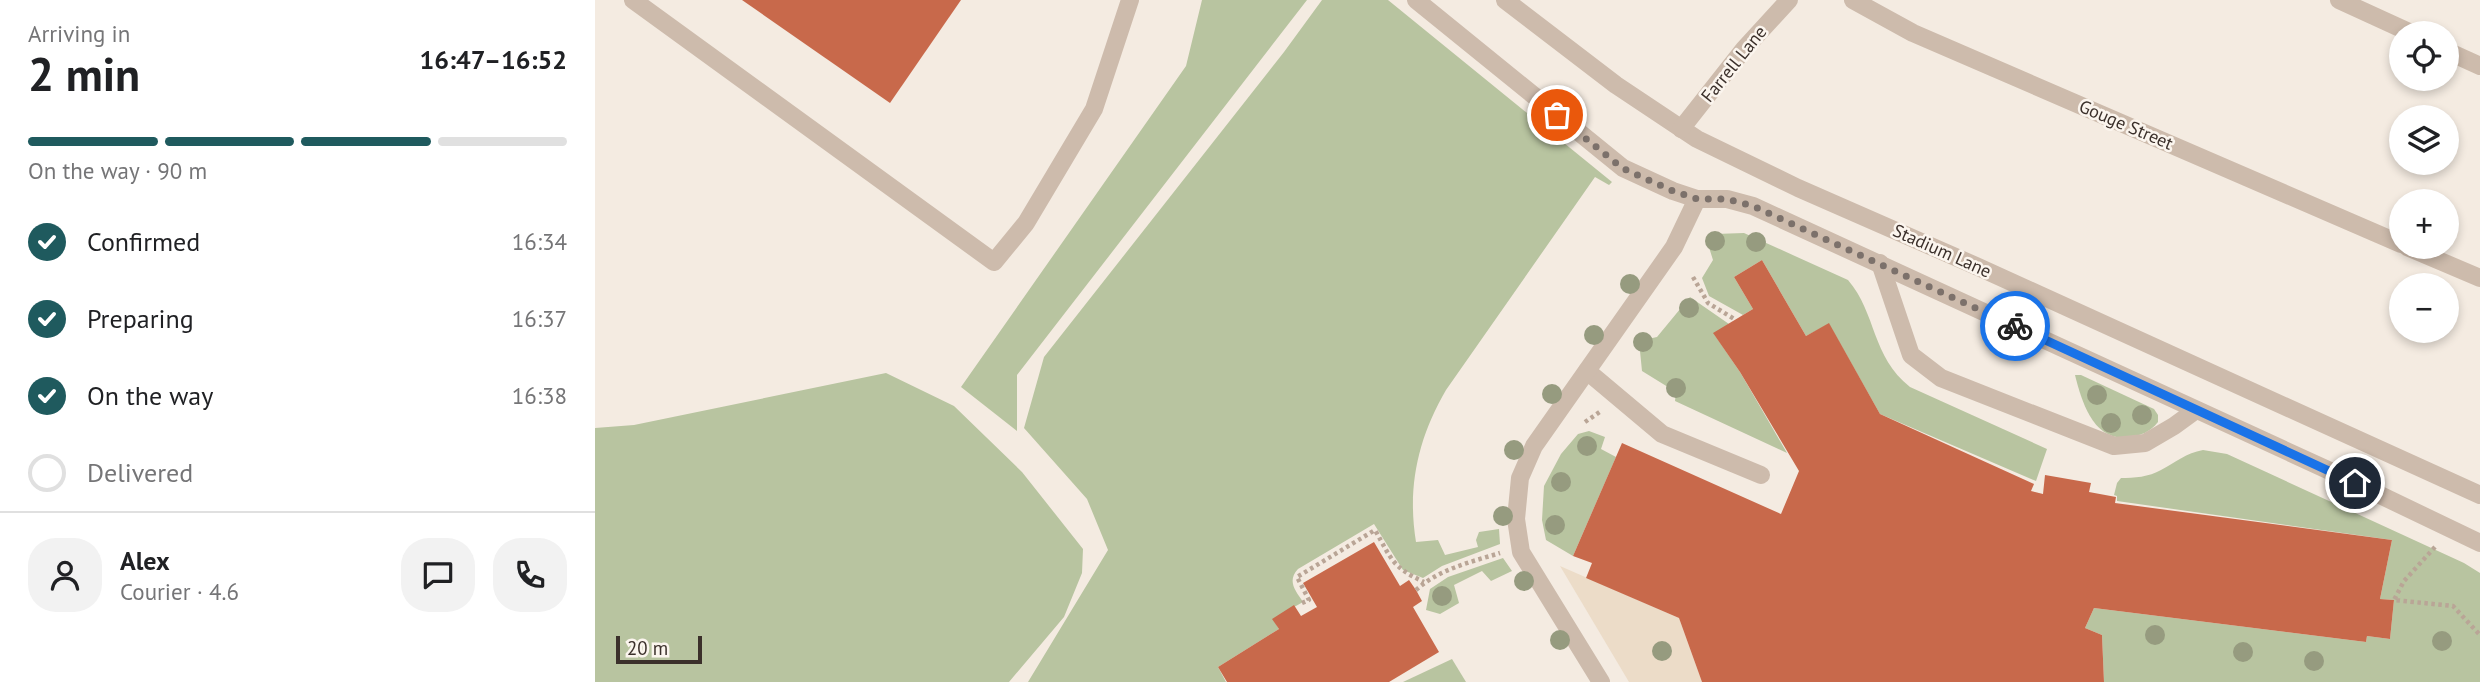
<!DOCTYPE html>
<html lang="en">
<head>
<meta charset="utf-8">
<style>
	:root { --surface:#fff; --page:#f2f2f2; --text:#202124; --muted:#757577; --line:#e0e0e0; --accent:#1f5a5e }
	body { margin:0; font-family:"PT Sans",sans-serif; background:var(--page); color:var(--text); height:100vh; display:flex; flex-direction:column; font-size:26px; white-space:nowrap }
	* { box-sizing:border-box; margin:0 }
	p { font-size:23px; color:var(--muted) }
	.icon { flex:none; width:38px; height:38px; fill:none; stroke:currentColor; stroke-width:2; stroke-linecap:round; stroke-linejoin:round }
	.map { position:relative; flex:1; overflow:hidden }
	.drawer { display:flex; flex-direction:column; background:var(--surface); width:595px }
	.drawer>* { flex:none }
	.controls { position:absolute; left:1794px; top:21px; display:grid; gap:14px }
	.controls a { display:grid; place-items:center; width:70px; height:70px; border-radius:50%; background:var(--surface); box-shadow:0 4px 10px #0003; font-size:35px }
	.scale { position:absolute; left:21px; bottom:18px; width:86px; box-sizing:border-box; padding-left:7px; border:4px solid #3b302b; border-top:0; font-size:19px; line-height:24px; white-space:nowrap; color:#3b302b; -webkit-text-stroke:5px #fbf5ee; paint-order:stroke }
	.pin { position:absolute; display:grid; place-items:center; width:60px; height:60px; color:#fff; margin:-30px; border:4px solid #fff; border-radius:50%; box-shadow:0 2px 7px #0007 }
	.courier { position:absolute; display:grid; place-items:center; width:70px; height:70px; margin:-35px; border:5px solid #1a73e8; border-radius:50%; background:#fff; color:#222; box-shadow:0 2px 9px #0007 }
	.headline em { font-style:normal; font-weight:700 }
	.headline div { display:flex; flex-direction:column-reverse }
	.headline { display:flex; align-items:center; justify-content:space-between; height:119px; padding:0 28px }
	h1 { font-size:46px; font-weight:700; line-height:52px }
	.bar { display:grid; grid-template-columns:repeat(4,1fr); gap:10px 7px; align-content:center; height:84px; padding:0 28px }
	.bar i { height:9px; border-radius:5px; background:var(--line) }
	.bar .active { background:var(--accent) }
	.bar p { grid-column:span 4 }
	.line { display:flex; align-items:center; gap:18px; padding:0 28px; border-top:2px solid var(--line) }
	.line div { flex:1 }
	.round { display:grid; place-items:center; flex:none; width:74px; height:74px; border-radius:28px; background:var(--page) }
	ol { padding:0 28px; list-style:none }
	li { display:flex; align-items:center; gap:21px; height:77px }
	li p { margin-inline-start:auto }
	li .icon { padding:7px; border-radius:50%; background:var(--accent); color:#fff; stroke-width:4 }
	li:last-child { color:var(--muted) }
	li i { width:38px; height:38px; border:4px solid var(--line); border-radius:50% }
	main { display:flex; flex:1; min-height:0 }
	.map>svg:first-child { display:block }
	.green { fill:#b8c4a0 }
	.plaza { fill:#ecdcc8 }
	.building { fill:#c8694b }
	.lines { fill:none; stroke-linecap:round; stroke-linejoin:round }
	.path { stroke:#b9a596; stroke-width:4.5; stroke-dasharray:3.5 3.5; stroke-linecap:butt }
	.minor { stroke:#cdbbac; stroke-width:18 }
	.tree { fill:#969b7f }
	.done { stroke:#7c716b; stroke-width:7; stroke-dasharray:0 12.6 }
	.route { stroke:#1a73e8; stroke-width:9 }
	.labels { text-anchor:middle; stroke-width:5; stroke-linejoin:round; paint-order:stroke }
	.street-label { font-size:18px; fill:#3b302b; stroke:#fbf5ee }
</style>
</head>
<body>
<main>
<section class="drawer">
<div class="headline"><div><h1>2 min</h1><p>Arriving in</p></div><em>16:47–16:52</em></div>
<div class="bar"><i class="active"></i><i class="active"></i><i class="active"></i><i></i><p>On the way · 90 m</p></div>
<ol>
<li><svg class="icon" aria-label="check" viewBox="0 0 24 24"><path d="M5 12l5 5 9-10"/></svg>Confirmed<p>16:34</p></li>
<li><svg class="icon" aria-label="check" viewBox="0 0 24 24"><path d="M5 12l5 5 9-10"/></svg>Preparing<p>16:37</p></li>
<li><svg class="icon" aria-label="check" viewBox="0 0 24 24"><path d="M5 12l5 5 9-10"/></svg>On the way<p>16:38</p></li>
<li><i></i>Delivered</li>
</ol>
<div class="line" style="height:126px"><a class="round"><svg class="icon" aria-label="person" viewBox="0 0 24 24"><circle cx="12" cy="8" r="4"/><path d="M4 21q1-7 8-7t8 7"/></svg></a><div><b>Alex</b><p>Courier · 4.6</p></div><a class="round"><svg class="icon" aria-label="chat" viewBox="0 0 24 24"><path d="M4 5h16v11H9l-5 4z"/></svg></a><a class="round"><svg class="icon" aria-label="phone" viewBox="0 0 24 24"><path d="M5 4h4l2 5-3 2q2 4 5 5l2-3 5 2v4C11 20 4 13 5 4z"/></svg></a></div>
</section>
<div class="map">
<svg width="1885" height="682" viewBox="0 0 1885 682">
	<rect width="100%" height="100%" fill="#f4ebe1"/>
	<!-- green -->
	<g class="green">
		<path d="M607,0H712L422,375V431L366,387L591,66Z"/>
		<path d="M727,0H793L1017,182L1014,185L1000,177L851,390C823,438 812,487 821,542L843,540L850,555L883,547L881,540L884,532L904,529L905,544L847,566L828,578L808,570L779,524L703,569C692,581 700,590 708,602L678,619L684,629L623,667L631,682H433L513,550L492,499L429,428L449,357L689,52Z"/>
		<path d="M1149,233L1253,280C1282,314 1276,356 1315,387L1452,449L1441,481L1285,414L1234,324L1211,336L1167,260L1139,277L1158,309L1148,315L1114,296L1107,278L1118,260L1112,241L1120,234Z"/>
		<path d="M1095,297L1134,324L1119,334L1145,372L1192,453L1080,401L1081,392L1047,371L1044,341L1062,337Z"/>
		<path d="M291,373L359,406L427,472L488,549L487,573L469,617L414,682H0V428L39,425Z"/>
		<path d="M1480,375H1486L1559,409L1563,415V422C1555,432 1547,435 1535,437C1499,443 1487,403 1480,375Z"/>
		<path d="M994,431L1010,437L1006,449L1021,457L978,556L951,540L947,520L949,486L966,454L983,434Z"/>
		<path d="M1608,450L1632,454L1869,563L1885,573V682H1509L1507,635L1490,628L1499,608L1771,642L1772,636L1795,639L1799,600L1785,599L1797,540L1522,501V496L1519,495L1522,483L1526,478C1539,478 1554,477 1566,470C1581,462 1591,453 1608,450Z"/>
		<path d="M908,558L917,571L896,581L887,571L859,585L864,603L845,614L831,610L835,589L853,577Z"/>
		<path d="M857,659L871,682H808Z"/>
	</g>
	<!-- plaza -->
	<path class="plaza" d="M965,566L1084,618L1107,682H1034Z"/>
	<!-- building -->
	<g class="building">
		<path d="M147,0H366L295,103Z"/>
		<path d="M1167,260L1211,336L1234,323L1285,414L1439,484L1436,491L1448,494L1450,475L1496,483L1494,492L1521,497L1520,503L1797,540L1785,599L1799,600L1795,639L1772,636L1771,642L1499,608L1490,628L1507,635L1509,682H1107L1084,618L991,578L997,563L978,556L1027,443L1186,514L1204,471L1145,372L1118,333L1158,309L1139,277Z"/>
		<path d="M779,542L805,586L814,580L821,590L827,601L818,607L844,652L794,682H632L623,667L684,629L677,619L699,605L706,616L722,607L708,583Z"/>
	</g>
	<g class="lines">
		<!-- path -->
		<g class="path">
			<path d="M1098,277L1113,303L1141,320"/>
			<path d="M990,422L1006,411"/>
			<path d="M1840,547L1809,581L1799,600L1858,606L1885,635"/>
			<path d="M821,590C844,569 876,562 905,553"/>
			<path d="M707,603L714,600L702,577L780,530C797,560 797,567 829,582"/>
		</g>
		<!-- minor -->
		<g class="minor">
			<path d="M38,0L399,262L431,223L499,109L535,0"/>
			<path d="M821,0L1028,168L1078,191L1102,199H1132L1158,206L1735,471L1885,543"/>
			<path d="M910,0L1021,85L1102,139L1203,188L1381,266L1885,495"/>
			<path d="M1258,0L1318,33L1806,244"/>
			<path d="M1744,0L1816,33"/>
			<path d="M1852,51L1885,66"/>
			<path d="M1086,129L1149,49L1194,0"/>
			<path d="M1812,247L1885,278"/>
			<path d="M1285,263L1316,355L1346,378L1519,446L1550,443L1579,426L1601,410"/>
			<path d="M992,371L1067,434L1166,475"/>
			<path d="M1006,682L926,552L921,519L925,478L939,446L1079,247L1102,199"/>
		</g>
	</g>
	<!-- trees -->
	<g class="tree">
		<circle cx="1120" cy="241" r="10"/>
		<circle cx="1161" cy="242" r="10"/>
		<circle cx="1035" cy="284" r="10"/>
		<circle cx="1094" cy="308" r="10"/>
		<circle cx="999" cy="335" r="10"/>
		<circle cx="1048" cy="342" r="10"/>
		<circle cx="1081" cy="388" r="10"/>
		<circle cx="957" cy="394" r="10"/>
		<circle cx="1502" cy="395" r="10"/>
		<circle cx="1547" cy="415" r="10"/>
		<circle cx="1516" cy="423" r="10"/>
		<circle cx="992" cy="446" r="10"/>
		<circle cx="919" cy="450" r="10"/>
		<circle cx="966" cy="482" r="10"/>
		<circle cx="908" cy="516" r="10"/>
		<circle cx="960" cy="525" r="10"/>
		<circle cx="929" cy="581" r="10"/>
		<circle cx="847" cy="596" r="10"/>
		<circle cx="1560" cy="635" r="10"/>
		<circle cx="965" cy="640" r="10"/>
		<circle cx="1847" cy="641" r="10"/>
		<circle cx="1067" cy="651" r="10"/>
		<circle cx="1648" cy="652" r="10"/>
		<circle cx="1719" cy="661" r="10"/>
	</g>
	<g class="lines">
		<!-- done -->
		<path class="done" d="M962,115L1027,168L1078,191L1102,199H1132L1158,206L1420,326"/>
		<!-- route -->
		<path class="route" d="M1420,326L1760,483"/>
	</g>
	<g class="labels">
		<!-- street labels -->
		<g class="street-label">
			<text transform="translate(1139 64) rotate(-51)" y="6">Farrell Lane</text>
			<text transform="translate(1531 125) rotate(23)" y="6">Gouge Street</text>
			<text transform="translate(1347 251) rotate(24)" y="6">Stadium Lane</text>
		</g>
	</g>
</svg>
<div class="controls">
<a><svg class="icon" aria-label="locate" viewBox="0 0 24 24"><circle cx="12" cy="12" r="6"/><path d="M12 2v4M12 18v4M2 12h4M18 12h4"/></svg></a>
<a><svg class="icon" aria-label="layers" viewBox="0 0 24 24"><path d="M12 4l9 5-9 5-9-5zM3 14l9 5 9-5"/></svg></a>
<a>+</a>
<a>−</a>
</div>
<div class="scale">20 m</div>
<div class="pin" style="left:962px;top:115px;background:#ea580c"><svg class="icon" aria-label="bag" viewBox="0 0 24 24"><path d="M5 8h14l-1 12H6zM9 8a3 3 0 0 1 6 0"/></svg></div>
<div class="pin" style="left:1760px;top:483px;background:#1f2937"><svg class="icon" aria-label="home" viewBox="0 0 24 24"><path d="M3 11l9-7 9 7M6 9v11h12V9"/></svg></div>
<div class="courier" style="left:1420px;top:326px"><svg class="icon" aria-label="bike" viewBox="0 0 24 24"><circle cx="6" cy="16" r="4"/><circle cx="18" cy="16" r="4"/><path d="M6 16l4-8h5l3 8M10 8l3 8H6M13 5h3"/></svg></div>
</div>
</main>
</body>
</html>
